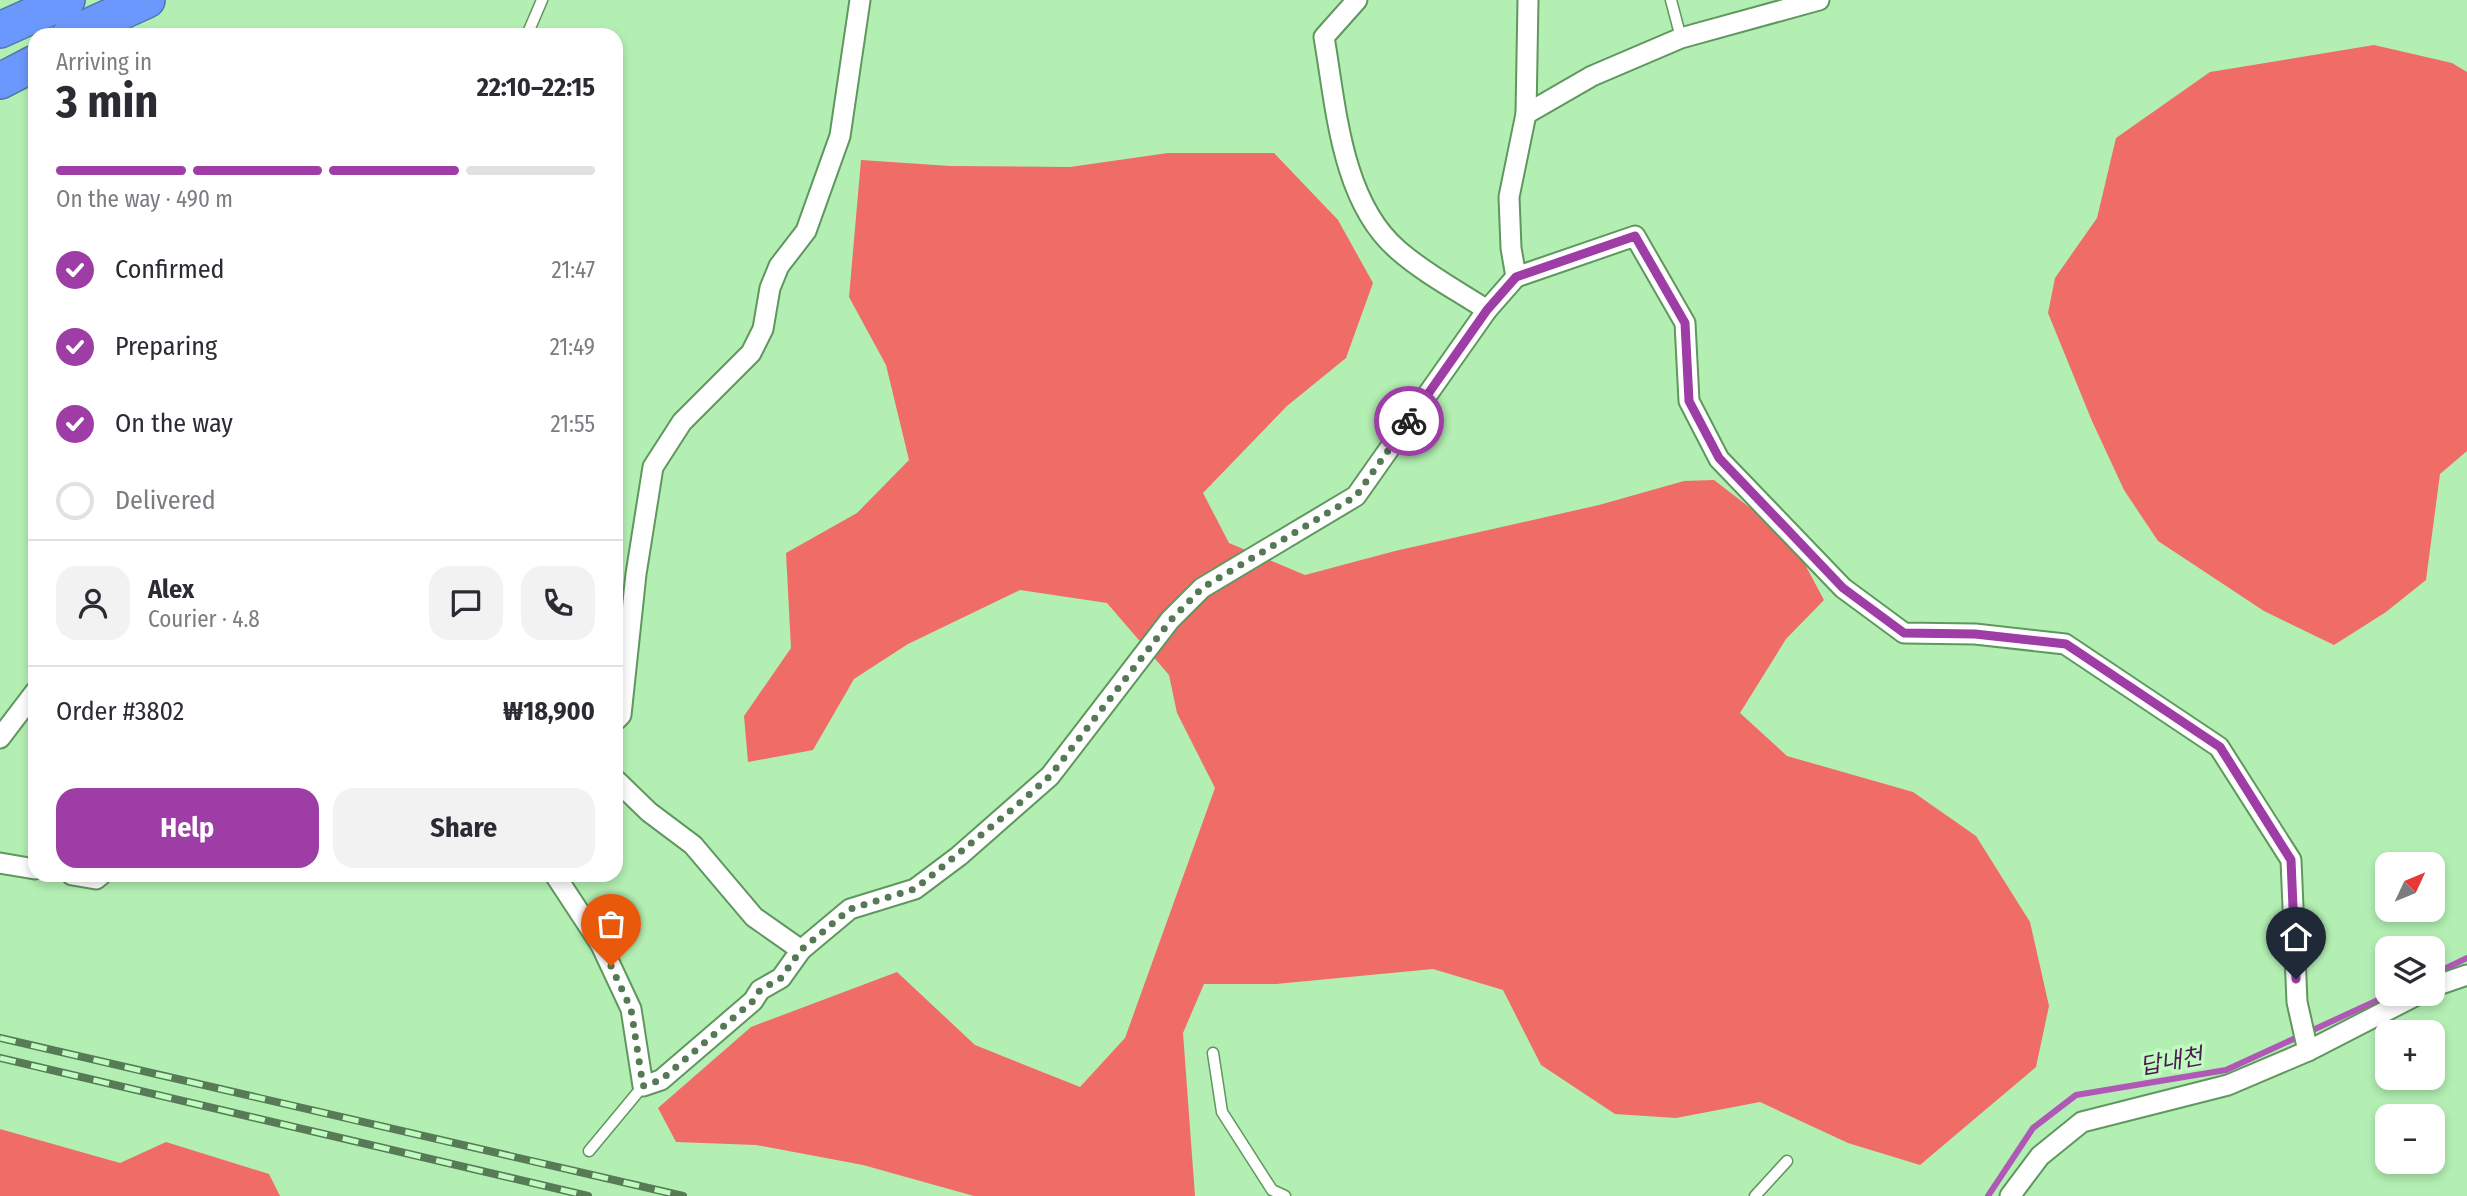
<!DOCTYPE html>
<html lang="en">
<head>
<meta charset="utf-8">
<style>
	:root { --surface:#fff; --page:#f2f2f3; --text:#2b2b33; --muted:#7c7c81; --line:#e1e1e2; --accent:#9d3da5 }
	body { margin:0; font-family:"Fira Sans Condensed","Noto Sans KR",sans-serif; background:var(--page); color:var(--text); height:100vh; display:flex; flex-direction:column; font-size:26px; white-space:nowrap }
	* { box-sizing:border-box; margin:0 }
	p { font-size:23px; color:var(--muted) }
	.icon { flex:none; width:38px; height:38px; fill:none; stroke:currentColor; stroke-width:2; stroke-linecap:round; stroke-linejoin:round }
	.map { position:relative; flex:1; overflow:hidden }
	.sheet { position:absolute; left:28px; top:28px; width:595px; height:854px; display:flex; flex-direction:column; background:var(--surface); border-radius:21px; box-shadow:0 4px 10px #0003 }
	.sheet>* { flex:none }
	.needle { width:46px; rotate:46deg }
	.tools { position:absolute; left:2375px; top:852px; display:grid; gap:14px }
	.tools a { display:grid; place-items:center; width:70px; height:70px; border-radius:14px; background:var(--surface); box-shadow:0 4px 10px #0003; font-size:35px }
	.pin { position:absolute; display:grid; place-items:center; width:60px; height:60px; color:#fff; margin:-72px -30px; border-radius:50% 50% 50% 0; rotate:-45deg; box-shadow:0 0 7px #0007 }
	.pin .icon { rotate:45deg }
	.courier { position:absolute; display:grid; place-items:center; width:70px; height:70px; margin:-35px; border:5px solid #9d3da5; border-radius:50%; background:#fff; color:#222; box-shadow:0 2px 9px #0007 }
	.overview em { font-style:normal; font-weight:700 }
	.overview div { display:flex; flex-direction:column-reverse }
	.overview { display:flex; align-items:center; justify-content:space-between; height:119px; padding:0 28px }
	h1 { font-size:46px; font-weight:700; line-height:52px }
	.bar { display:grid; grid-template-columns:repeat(4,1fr); gap:10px 7px; align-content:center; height:84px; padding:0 28px }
	.bar i { height:9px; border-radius:5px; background:var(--line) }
	.bar .selected { background:var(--accent) }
	.bar p { grid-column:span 4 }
	.line { display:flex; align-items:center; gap:18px; padding:0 28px; border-top:2px solid var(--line) }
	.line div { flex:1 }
	.round { display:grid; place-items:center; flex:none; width:74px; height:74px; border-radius:21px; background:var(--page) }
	ol { padding:0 28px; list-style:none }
	li { display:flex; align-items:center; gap:21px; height:77px }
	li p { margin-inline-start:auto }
	li .icon { padding:7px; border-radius:50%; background:var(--accent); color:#fff; stroke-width:4 }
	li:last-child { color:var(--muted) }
	li i { width:38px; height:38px; border:4px solid var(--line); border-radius:50% }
	.action { display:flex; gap:14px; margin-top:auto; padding:14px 28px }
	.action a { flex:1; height:80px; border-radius:21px; background:var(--accent); color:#fff; font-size:28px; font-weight:700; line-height:80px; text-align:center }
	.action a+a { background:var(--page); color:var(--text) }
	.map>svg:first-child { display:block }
	.forest { fill:#f06c67 }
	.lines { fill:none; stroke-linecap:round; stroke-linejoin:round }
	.stream { stroke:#af58b6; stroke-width:6 }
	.lane-casing { stroke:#5f975f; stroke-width:13 }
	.street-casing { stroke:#5f975f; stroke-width:23 }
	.highway-casing { stroke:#5177b0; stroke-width:38 }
	.lane { stroke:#fff; stroke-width:10 }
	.street { stroke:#fff; stroke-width:19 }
	.highway { stroke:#6b98fd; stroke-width:35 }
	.rail-casing { stroke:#567b56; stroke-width:8 }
	.rail { stroke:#c0fcbf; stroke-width:5; stroke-dasharray:16; stroke-linecap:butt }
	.done { stroke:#557955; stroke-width:7; stroke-dasharray:0 12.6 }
	.route { stroke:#9d3da5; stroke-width:9 }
	.labels { text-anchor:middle; stroke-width:7; stroke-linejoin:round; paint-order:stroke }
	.water-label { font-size:23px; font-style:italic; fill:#4e1653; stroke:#c0fcbf }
</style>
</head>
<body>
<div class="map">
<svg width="2467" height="1196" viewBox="0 0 2467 1196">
	<rect width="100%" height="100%" fill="#b3efb3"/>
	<!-- forest -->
	<g class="forest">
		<path d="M2374,45L2452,63L2467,72V451L2440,474L2426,580L2386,612L2334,645L2264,611L2158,541L2124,490L2092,421L2048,313L2055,278L2097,218L2116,138L2210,72Z"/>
		<path d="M1168,153H1274L1338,220L1373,283L1346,358L1287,406L1203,493L1229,543L1305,575L1395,551L1599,505L1684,481L1714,480L1792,540L1824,600L1786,639L1740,713L1787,756L1913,792L1976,836L2030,922L2049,1006L2036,1067L1920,1165L1848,1143L1760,1102L1676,1118L1615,1114L1541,1065L1503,990L1433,969L1276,984H1204L1183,1033L1195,1196H974L863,1165L756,1145L676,1142L658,1108L751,1027L897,972L975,1045L1080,1087L1125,1038L1215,788L1177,713L1169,675L1107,603L1020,590L908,644L854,679L813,750L748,762L744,716L791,648L786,553L857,513L909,460L886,365L849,297L861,160L950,166L1070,167Z"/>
		<path d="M0,1129L120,1163L166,1142L269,1174L280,1196H0Z"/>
	</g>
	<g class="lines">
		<!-- stream -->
		<g class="stream">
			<path d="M2432,975L2467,958"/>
			<path d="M1988,1196L2033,1128L2076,1095L2226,1070L2391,994"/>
		</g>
		<!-- lane casing -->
		<g class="lane-casing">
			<g id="lane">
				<path d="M1671,0L1681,38"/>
				<path d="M527,35L542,0"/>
				<path d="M1213,1053L1222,1112L1272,1190L1285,1196"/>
				<path d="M589,1151L643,1086"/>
				<path d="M1755,1196L1787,1161"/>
			</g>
		</g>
		<!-- street casing -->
		<g class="street-casing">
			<g id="street">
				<path d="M1357,0L1324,37C1336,106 1341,201 1398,250C1424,273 1458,291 1487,310"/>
				<path d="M1526,114L1592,76L1681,38L1819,0"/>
				<path d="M1516,277L1511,248L1509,197L1526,114L1528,0"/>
				<path d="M616,720L621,715L636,574L653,467L682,422L751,353L763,329L770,288L779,266L806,231L840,136L860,0"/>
				<path d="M0,738L35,692"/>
				<path d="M0,863L35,869"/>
				<path d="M72,875L96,879L101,875"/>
				<path d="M555,875L601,945L631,1009L643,1086L661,1080L753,1001L760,990L781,978L801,950L754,917L693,845L649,812L616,780"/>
				<path d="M801,950L850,909L915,889L959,856L1050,776L1170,620L1202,588L1356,496L1487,310L1516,277L1635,236L1685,323L1689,401L1719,459L1843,588L1904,633L1975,634L2065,644L2219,747L2291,860L2297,1002L2308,1051"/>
				<path d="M2432,987L2467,975"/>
				<path d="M2010,1196L2040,1156L2082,1122L2228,1085L2308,1051L2419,994"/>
			</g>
		</g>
		<!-- highway casing -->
		<g class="highway-casing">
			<g id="highway">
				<path d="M0,30L67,0"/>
				<path d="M70,35L147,0"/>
				<path d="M0,81L35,63"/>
			</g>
		</g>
		<!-- lane -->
		<use href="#lane" class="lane"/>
		<!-- street -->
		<use href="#street" class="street"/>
		<!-- highway -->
		<use href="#highway" class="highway"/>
		<!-- rail casing -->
		<g class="rail-casing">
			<g id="rail">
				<path d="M0,1038L683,1196"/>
				<path d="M0,1058L588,1196"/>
			</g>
		</g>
		<!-- rail -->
		<use href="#rail" class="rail"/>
	</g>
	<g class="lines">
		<!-- done -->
		<path class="done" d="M611,966L631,1009L643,1086L661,1080L753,1001L760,990L781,978L801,950L850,909L915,889L1014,808L1050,776L1171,620L1202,588L1356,496L1409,421"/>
		<!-- route -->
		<path class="route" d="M1409,421L1487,310L1516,277L1635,236L1685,323L1689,401L1719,458L1843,588L1904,633L1975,634L2066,644L2220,747L2291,860L2296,979"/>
	</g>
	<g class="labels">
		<!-- water labels -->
		<g class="water-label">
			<text transform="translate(2171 1061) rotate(-10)" y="8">답내천</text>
		</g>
	</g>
</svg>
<div class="tools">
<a><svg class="needle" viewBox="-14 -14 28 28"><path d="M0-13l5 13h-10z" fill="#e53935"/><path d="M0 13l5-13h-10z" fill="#7c7c81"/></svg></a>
<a><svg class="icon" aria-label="layers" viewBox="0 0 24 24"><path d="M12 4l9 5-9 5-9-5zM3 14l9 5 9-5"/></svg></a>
<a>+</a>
<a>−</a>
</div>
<div class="pin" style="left:611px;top:966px;background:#ea580c"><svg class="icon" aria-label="bag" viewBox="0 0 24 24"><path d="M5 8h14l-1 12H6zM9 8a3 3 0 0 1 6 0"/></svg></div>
<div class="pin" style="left:2296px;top:979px;background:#1f2937"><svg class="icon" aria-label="home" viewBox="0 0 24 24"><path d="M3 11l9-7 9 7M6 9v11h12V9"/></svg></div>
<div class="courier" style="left:1409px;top:421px"><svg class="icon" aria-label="bike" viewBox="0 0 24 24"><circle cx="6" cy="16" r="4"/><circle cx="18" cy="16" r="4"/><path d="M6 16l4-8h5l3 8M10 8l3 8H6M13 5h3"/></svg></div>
<section class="sheet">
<div class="overview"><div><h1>3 min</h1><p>Arriving in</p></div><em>22:10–22:15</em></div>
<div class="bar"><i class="selected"></i><i class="selected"></i><i class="selected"></i><i></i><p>On the way · 490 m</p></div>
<ol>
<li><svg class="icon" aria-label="check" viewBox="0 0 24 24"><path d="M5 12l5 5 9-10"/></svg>Confirmed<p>21:47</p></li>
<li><svg class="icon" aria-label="check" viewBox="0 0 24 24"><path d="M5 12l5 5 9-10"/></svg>Preparing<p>21:49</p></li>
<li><svg class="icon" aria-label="check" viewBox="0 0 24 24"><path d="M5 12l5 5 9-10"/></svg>On the way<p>21:55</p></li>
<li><i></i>Delivered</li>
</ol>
<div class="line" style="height:126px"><a class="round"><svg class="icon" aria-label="person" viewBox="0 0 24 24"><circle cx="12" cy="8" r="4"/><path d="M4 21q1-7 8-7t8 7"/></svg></a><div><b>Alex</b><p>Courier · 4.8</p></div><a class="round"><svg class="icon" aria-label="chat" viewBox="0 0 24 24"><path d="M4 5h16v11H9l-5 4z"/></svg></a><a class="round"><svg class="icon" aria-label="phone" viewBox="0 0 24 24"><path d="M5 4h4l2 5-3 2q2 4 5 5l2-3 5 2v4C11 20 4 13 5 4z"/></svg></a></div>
<div class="line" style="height:91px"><div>Order #3802</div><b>₩18,900</b></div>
<div class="action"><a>Help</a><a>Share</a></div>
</section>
</div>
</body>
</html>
